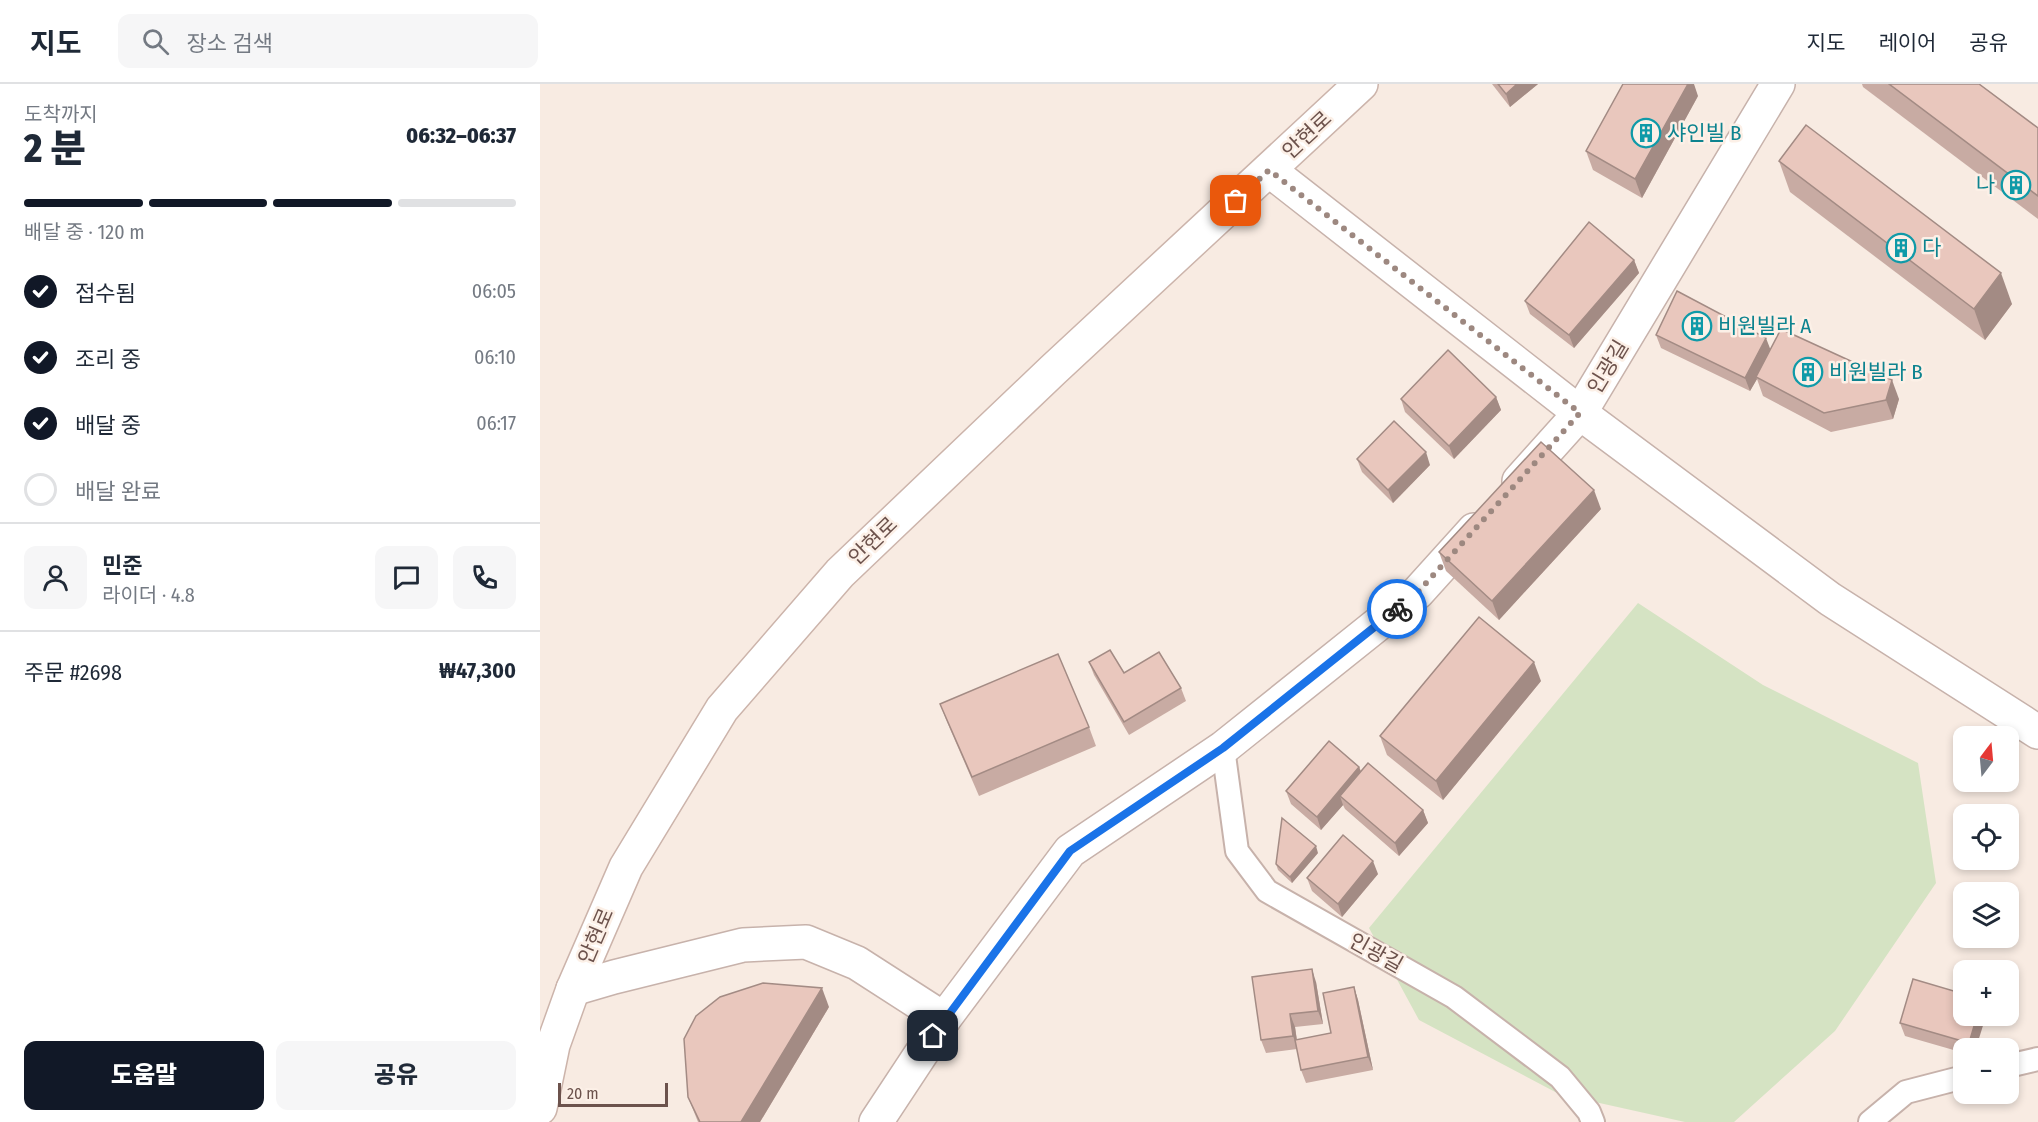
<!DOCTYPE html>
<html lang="ko">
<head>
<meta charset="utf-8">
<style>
	:root { --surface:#fff; --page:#f6f6f7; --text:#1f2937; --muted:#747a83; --line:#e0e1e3; --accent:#111827 }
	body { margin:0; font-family:"Fira Sans Condensed","Noto Sans KR",sans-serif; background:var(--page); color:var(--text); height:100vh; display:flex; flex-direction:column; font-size:22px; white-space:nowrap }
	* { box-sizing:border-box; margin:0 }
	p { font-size:20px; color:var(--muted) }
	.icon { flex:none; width:33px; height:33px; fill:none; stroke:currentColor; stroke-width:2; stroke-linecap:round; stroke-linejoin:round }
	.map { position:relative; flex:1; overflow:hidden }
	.sheet { display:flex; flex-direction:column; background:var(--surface); width:540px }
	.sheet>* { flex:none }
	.needle { width:39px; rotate:16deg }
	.fabs { position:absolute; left:1413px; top:642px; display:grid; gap:12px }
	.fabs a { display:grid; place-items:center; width:66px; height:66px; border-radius:12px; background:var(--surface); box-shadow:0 3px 9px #0003; font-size:30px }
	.scale { position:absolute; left:18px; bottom:15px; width:110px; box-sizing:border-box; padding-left:6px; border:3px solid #6c524c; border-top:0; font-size:16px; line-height:21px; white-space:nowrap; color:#6c524c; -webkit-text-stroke:4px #fcf0e7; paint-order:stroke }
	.pin { position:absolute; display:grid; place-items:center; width:51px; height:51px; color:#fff; margin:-26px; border-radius:12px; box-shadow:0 3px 9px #0006 }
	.courier { position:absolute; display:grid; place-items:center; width:60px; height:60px; margin:-30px; border:4px solid #1a73e8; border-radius:50%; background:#fff; color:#222; box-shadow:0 2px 8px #0007 }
	.overview em { font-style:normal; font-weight:800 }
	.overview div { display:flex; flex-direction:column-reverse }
	.overview { display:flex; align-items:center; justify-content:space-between; height:102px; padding:0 24px }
	h1 { font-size:39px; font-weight:800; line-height:45px }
	.bar { display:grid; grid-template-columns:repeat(4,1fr); gap:9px 6px; align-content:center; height:72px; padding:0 24px }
	.bar i { height:8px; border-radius:4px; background:var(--line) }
	.bar .current { background:var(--accent) }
	.bar p { grid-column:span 4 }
	.line { display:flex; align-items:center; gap:15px; padding:0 24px; border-top:2px solid var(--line) }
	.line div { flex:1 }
	.round { display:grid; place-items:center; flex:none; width:63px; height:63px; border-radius:12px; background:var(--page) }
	ol { padding:0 24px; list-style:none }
	li { display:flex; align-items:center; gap:18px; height:66px }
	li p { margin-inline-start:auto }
	li .icon { padding:6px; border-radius:50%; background:var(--accent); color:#fff; stroke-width:4 }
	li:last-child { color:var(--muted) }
	li i { width:33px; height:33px; border:3px solid var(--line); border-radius:50% }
	.button { display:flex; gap:12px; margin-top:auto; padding:12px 24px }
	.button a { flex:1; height:69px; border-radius:12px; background:var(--accent); color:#fff; font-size:24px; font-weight:800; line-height:69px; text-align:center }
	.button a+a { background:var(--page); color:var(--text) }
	header { display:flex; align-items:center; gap:36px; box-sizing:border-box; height:84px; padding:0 30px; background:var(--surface); border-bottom:2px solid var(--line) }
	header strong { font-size:28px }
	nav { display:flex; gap:33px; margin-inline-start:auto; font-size:21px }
	.search { width:420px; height:54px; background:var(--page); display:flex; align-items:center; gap:15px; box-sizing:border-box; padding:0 21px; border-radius:12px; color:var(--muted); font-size:22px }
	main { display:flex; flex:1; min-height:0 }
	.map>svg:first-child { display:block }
	.green { fill:#d5e3c3 }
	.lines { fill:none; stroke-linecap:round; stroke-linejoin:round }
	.service-casing { stroke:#c7b2ab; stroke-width:26 }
	.minor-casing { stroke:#c7b2ab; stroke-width:36 }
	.tertiary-casing { stroke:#c7b2ab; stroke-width:36 }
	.secondary-casing { stroke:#ccb4ab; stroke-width:36 }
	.service { stroke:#fff; stroke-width:22 }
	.minor { stroke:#fff; stroke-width:33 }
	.tertiary { stroke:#fff; stroke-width:33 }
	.secondary { stroke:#fff; stroke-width:33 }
	.wall { fill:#c8aba3 }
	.shaded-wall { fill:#a38b84 }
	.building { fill:#e9c7bd; stroke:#a38b84; stroke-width:1.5 }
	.done { stroke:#9d8880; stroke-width:6; stroke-dasharray:0 10.8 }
	.route { stroke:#1a73e8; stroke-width:8 }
	.labels { text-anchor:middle; stroke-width:5; stroke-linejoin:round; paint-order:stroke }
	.culture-label { font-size:21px; fill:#0d838f; stroke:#fcf0e7; text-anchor:start }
	.street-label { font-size:21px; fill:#6c524c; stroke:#fcf0e7 }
</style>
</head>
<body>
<header>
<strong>지도</strong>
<div class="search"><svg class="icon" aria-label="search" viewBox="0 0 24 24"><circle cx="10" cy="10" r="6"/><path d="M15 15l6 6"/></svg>장소 검색</div>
<nav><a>지도</a><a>레이어</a><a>공유</a></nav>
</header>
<main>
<section class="sheet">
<div class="overview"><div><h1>2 분</h1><p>도착까지</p></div><em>06:32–06:37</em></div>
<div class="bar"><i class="current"></i><i class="current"></i><i class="current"></i><i></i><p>배달 중 · 120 m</p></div>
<ol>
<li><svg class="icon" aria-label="check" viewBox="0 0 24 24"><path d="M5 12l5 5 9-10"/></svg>접수됨<p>06:05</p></li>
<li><svg class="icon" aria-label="check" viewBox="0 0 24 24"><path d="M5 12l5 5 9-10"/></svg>조리 중<p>06:10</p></li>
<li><svg class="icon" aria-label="check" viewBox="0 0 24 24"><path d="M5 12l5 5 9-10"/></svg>배달 중<p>06:17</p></li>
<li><i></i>배달 완료</li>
</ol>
<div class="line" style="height:108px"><a class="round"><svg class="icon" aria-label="person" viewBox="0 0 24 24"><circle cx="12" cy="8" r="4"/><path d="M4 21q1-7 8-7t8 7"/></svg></a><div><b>민준</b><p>라이더 · 4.8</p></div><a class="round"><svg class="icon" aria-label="chat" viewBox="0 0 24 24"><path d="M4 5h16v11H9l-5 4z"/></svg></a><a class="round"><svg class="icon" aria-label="phone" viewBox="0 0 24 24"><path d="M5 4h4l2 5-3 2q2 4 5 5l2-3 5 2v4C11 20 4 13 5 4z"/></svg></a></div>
<div class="line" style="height:78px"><div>주문 #2698</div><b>₩47,300</b></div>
<div class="button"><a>도움말</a><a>공유</a></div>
</section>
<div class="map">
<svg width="1498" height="1038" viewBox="0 0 1498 1038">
	<rect width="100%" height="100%" fill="#f8ebe2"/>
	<!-- green -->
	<path class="green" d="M1098,519L1223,601L1378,679L1396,799L1295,947L1194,1038H1145L1019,1010L879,936L829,844Z"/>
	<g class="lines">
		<!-- service casing -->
		<g class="service-casing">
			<g id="service">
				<path d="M683,664L697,767L727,807L914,913L1020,993L1049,1028L1053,1038"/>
				<path d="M1468,982L1498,975"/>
				<path d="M1330,1038L1366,1008L1424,993"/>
			</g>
		</g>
		<!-- minor casing -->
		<g class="minor-casing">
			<path id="minor" d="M33,905L74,893L203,861L266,858L317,879L404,935"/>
		</g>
		<!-- tertiary casing -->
		<g class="tertiary-casing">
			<g id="tertiary">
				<path d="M729,86L1040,329L1290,515L1498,648"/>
				<path d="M979,397L1040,329L1238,0"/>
				<path d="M336,1038L404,935L530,767L683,664L878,508L934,446"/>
			</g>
		</g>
		<!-- secondary casing -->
		<g class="secondary-casing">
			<path id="secondary" d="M0,1024L13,961L33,905L86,783L182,625L300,489L513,286L821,0"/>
		</g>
		<!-- service -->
		<use href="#service" class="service"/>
		<!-- minor -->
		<use href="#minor" class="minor"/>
		<!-- tertiary -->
		<use href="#tertiary" class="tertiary"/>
		<!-- secondary -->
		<use href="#secondary" class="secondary"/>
	</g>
	<!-- wall -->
	<g class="wall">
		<path d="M952,0H998L970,23Z"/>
		<path d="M1322,0H1439L1498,44V135L1323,3Z"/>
		<path d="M1158,12L1102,114L1053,86L1046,67Z"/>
		<path d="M1239,77L1472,220L1445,256L1250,108Z"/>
		<path d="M1094,176L1099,189L1034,264L990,230L985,217Z"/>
		<path d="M1116,251L1230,266L1359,315L1353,335L1291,348L1223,312L1217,295L1210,307L1121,264Z"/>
		<path d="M956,313L961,326L914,375L865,328L861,315Z"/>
		<path d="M817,375L890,381L853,419L822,388Z"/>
		<path d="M1061,425L959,536L906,487L899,468Z"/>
		<path d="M549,578L641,604L646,617L589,651L554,591Z"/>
		<path d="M1001,597L903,716L847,671L840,652Z"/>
		<path d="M400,620L549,643L556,662L439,712L407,638Z"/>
		<path d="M819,683L821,687L883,726L888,739L859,772L805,725L803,721L781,746L751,720L746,707Z"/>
		<path d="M778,769L752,799L738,786L736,780Z"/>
		<path d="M838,790L802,833L772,807L767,794Z"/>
		<path d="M776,898L783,940L755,943L757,956L791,949L814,903L818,916L833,986L766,999L761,986L757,965L726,969L721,956Z"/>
		<path d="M1424,910L1436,964H1424V969L1365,952L1360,939Z"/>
		<path d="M289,923L220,1038H158L148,1013Z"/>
	</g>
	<!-- shaded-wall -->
	<g class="shaded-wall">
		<path d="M977,0H998L970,23L966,10Z"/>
		<path d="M1148,0H1154L1158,12L1102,114L1095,95Z"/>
		<path d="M1094,176L1099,189L1034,264L1029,251Z"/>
		<path d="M1461,189L1472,220L1445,256L1434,225Z"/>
		<path d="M1226,254L1231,267L1216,293L1217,295L1210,307L1205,294Z"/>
		<path d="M1352,296L1359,315L1353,335L1346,316Z"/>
		<path d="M956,313L961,326L914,375L909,362Z"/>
		<path d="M886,368L890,381L853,419L848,406Z"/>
		<path d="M1054,406L1061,425L959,536L952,517Z"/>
		<path d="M994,578L1001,597L903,716L896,697Z"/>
		<path d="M819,683L824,696L800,712L803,721L781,746L777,733Z"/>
		<path d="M883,726L888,739L859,772L855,759Z"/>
		<path d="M776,762L778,769L752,799L750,793Z"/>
		<path d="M833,777L838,790L802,833L798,820Z"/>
		<path d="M772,885L776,898L783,940L778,927Z"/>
		<path d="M814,903L818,916L833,986L828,973Z"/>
		<path d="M282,904L289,923L220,1038H201Z"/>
		<path d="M750,930L755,943L758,965L753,952Z"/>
		<path d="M1437,932H1446L1436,964H1431L1429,959Z"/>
	</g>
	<!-- building -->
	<g class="building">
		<path d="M958,0H977L966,10Z"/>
		<path d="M1083,0H1148L1095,95L1046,67Z"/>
		<path d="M1349,0H1439L1498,44V112Z"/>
		<path d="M1266,41L1461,189L1434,225L1239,77Z"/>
		<path d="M1049,138L1094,176L1029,251L985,217Z"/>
		<path d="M1137,207L1226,254L1205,294L1116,251Z"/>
		<path d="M1241,245L1352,296L1346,316L1284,329L1216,293Z"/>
		<path d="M908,266L956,313L909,362L861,315Z"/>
		<path d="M854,337L886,368L848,406L817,375Z"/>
		<path d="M1001,358L1054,406L952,517L899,468Z"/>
		<path d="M939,533L994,578L896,697L840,652Z"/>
		<path d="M570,566L584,589L619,568L641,604L584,638L549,578Z"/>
		<path d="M518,570L549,643L432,693L400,620Z"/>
		<path d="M789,657L819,683L777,733L746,707Z"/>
		<path d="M828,679L883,726L855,759L800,712Z"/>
		<path d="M742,734L776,762L750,793L736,780Z"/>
		<path d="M803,751L833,777L798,820L767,794Z"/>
		<path d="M772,885L778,927L750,930L753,952L721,956L712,893Z"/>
		<path d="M1373,895L1424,910V932H1437L1429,959L1360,939Z"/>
		<path d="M223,899L282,904L201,1038H160L148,1013L144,955L156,932L180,913Z"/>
		<path d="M814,903L828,973L761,986L755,956L791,949L783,909Z"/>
	</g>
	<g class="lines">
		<!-- done -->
		<path class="done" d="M696,117L729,86L1040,329L878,508L857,525"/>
		<!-- route -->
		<path class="route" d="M393,952L530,767L683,664L857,525"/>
	</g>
	<!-- icons -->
	<defs>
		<g id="building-ring" transform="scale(1.5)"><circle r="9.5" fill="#fcf0e7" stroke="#0f9aa8" stroke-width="1.5"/><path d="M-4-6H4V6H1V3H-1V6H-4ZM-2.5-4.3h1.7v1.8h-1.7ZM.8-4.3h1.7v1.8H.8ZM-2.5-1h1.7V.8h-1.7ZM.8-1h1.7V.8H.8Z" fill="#0f9aa8"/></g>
	</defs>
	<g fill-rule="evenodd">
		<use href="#building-ring" x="1106" y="49"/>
		<use href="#building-ring" x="1476" y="101"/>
		<use href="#building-ring" x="1361" y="164"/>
		<use href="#building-ring" x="1157" y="242"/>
		<use href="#building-ring" x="1268" y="288"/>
	</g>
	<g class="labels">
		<!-- culture labels -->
		<g class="culture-label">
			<text x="1127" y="56">샤인빌 B</text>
			<text x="1455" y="108" text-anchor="end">나</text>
			<text x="1382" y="171">다</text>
			<text x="1178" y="249">비원빌라 A</text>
			<text x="1289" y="295">비원빌라 B</text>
		</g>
		<!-- street labels -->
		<g class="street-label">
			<text transform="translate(767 51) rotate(-43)" y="7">안현로</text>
			<text transform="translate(1068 283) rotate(-59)" y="7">인광길</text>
			<text transform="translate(333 457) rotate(-44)" y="7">안현로</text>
			<text transform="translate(56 852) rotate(-67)" y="7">안현로</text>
			<text transform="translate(836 869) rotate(29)" y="7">인광길</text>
		</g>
	</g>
</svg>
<div class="fabs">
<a><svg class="needle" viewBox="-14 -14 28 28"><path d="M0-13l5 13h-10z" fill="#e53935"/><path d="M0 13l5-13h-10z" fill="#747a83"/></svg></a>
<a><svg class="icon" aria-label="locate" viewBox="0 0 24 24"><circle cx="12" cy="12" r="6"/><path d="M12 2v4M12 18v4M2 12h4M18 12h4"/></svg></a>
<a><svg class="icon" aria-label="layers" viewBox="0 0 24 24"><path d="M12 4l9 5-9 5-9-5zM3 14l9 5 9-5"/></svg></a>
<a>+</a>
<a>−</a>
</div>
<div class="scale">20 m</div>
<div class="pin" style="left:696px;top:117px;background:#ea580c"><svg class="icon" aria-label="bag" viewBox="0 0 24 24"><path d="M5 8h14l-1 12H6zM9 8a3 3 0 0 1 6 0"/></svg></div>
<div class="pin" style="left:393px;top:952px;background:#1f2937"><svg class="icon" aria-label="home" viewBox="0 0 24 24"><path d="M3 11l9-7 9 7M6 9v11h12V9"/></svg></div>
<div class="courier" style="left:857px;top:525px"><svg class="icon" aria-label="bike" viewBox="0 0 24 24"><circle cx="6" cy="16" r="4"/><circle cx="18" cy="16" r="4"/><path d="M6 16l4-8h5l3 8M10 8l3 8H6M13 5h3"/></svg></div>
</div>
</main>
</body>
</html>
